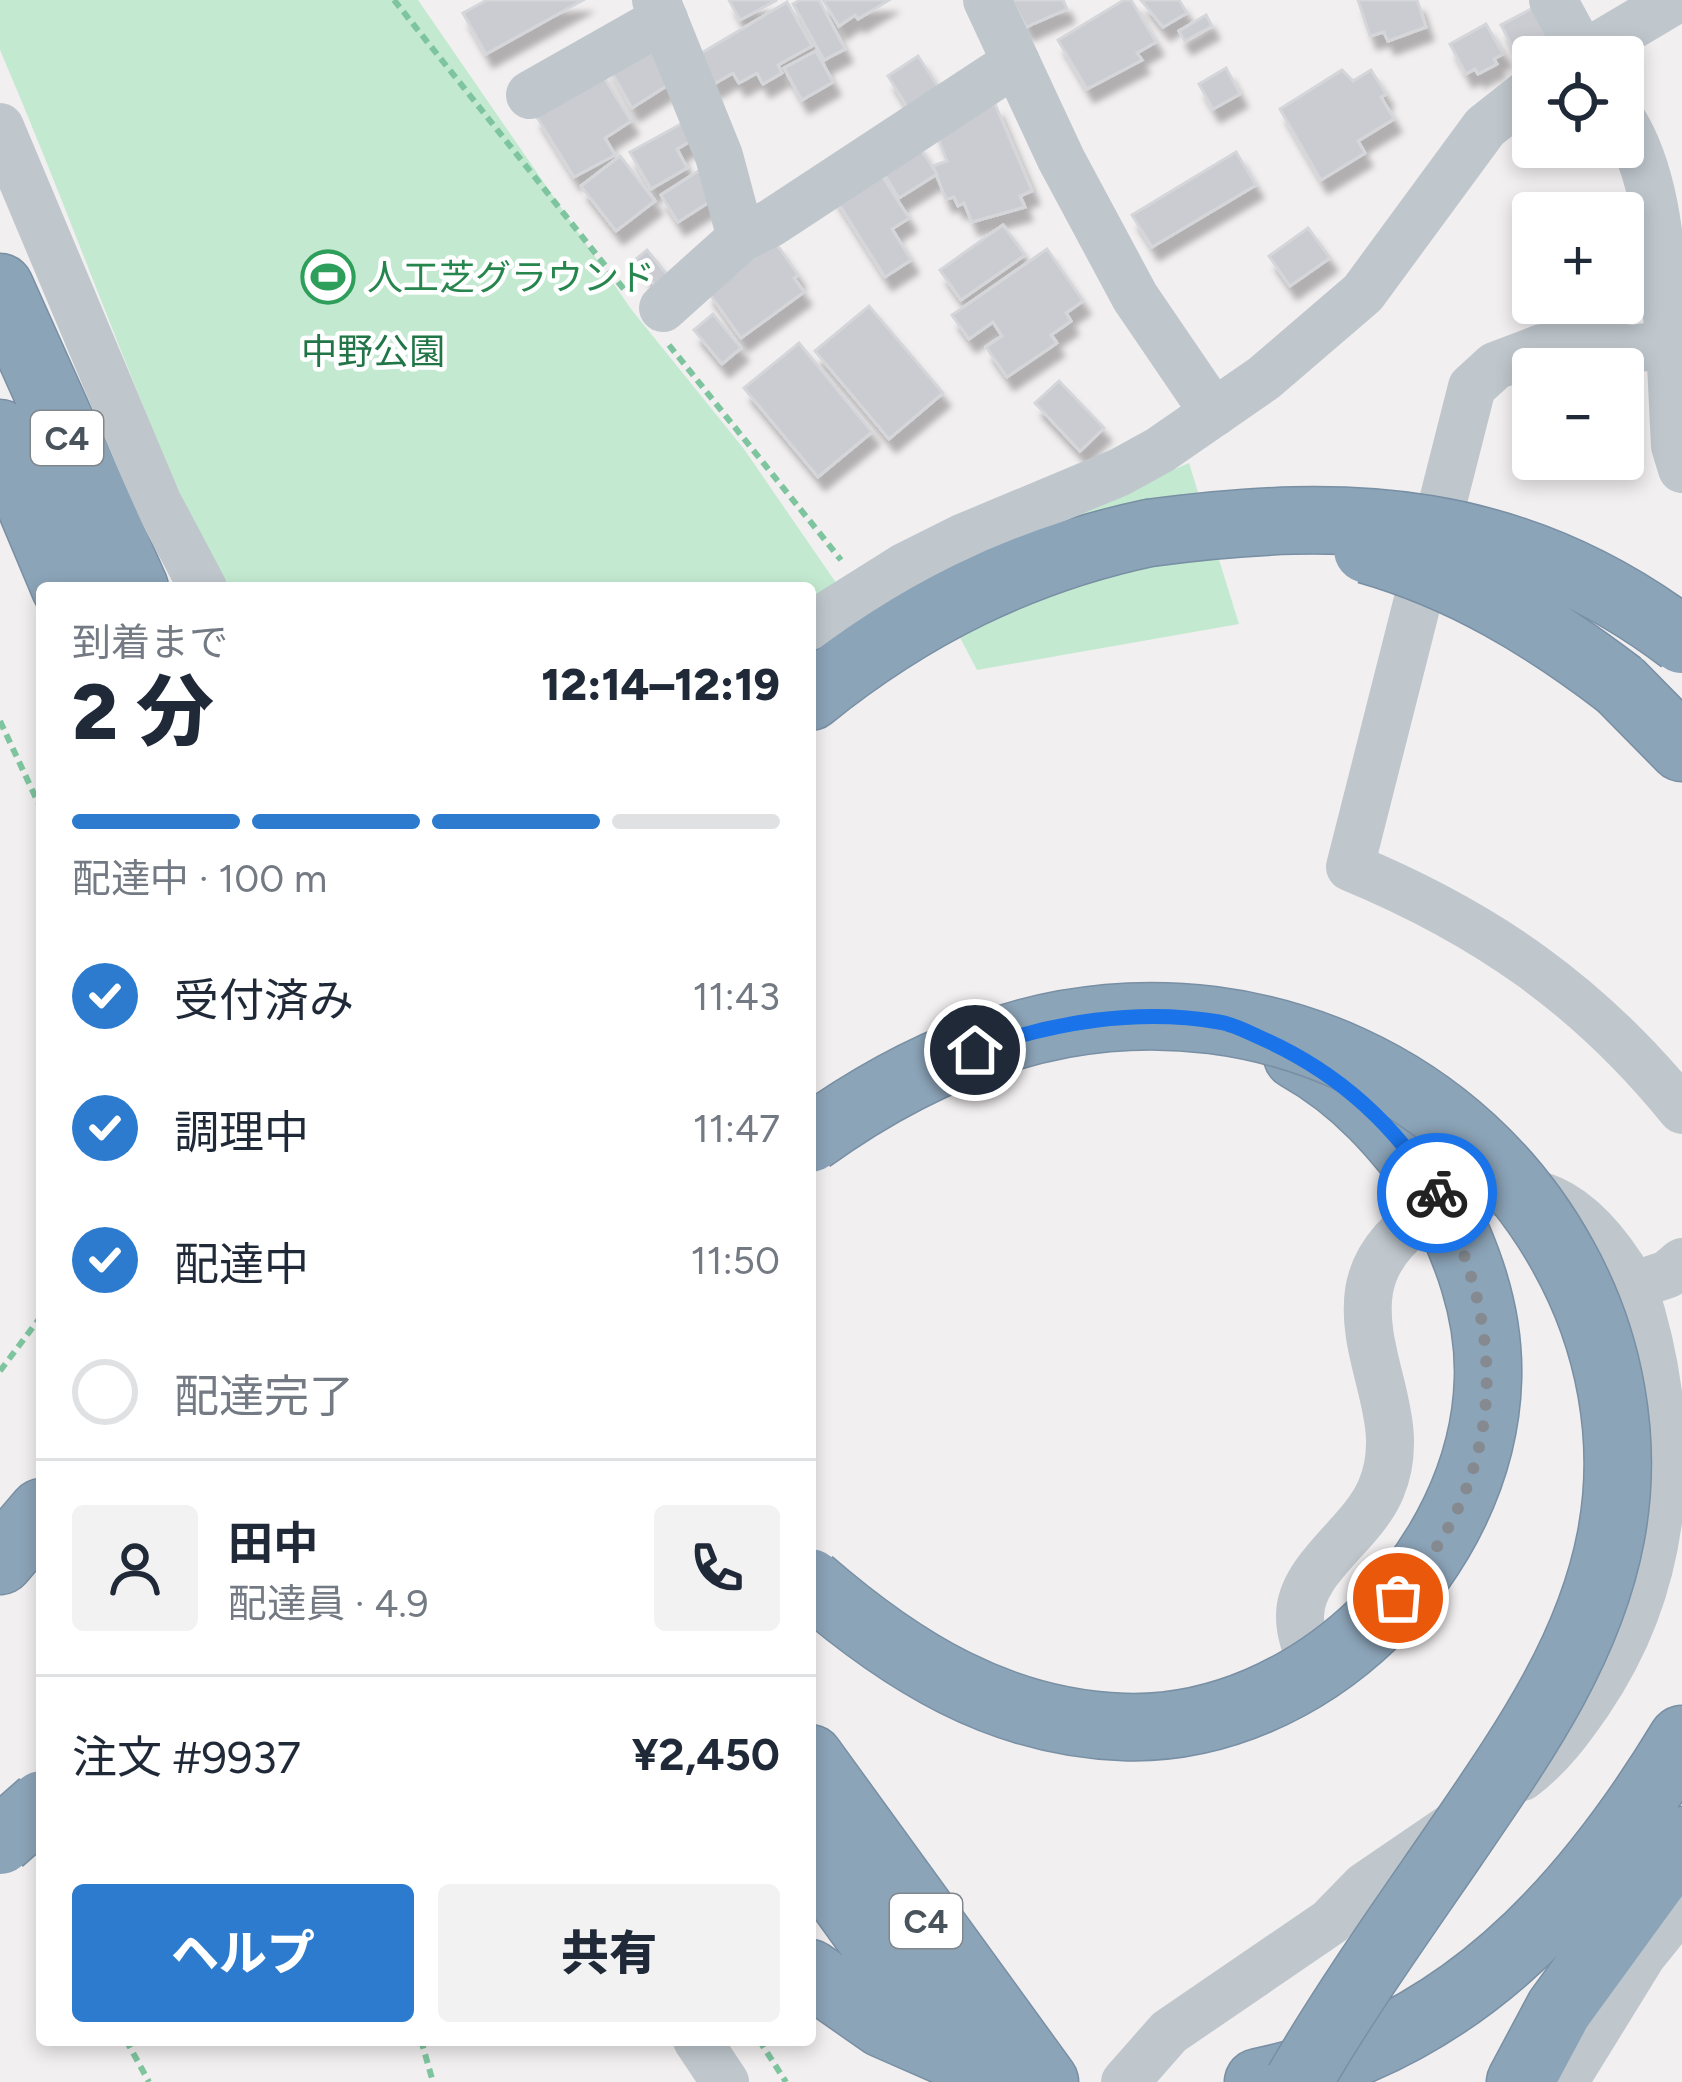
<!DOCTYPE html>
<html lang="ja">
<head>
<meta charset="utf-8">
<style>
	:root { --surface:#fff; --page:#f2f2f3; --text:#1f2937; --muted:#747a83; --line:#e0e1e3; --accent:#2d7bce }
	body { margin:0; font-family:Figtree,"Noto Sans JP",sans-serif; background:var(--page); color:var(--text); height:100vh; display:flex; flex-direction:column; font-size:45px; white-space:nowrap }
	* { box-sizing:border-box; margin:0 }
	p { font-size:39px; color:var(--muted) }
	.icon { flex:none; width:66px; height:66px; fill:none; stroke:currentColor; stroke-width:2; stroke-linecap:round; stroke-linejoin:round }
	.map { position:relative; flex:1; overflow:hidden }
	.sheet { position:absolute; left:36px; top:582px; width:780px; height:1464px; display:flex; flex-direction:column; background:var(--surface); border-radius:12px; box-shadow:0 6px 18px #0003 }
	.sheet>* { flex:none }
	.fabs { position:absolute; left:1512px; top:36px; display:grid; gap:24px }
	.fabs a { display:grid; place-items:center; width:132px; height:132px; border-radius:12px; background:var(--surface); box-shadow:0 6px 18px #0003; font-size:60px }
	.pin { position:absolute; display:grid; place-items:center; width:102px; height:102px; color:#fff; margin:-51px; border:6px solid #fff; border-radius:50%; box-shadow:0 3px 12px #0007 }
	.courier { position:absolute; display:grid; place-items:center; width:120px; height:120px; margin:-60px; border:9px solid #1a73e8; border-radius:50%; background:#fff; color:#222; box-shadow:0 3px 15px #0007 }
	.head em { font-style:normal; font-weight:800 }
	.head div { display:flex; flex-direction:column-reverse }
	.head { display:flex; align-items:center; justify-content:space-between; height:204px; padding:0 36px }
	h1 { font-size:78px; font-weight:800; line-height:90px }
	.bar { display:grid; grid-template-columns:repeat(4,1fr); gap:18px 12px; align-content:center; height:144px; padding:0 36px }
	.bar i { height:15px; border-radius:9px; background:var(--line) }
	.bar .current { background:var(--accent) }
	.bar p { grid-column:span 4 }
	.line { display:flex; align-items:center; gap:30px; padding:0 36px; border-top:3px solid var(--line) }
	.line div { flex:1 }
	.round { display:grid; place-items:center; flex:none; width:126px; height:126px; border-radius:12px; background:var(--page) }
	ol { padding:0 36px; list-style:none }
	li { display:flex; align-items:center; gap:36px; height:132px }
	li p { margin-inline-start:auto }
	li .icon { padding:12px; border-radius:50%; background:var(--accent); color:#fff; stroke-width:4 }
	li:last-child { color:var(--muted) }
	li i { width:66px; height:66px; border:6px solid var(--line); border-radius:50% }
	.action { display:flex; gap:24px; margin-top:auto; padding:24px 36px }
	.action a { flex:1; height:138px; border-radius:12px; background:var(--accent); color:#fff; font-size:48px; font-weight:800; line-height:138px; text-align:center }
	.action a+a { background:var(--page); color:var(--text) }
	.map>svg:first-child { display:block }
	.green { fill:#c3ead0 }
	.building { fill:#caccd1; stroke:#d4d6da; stroke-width:3; filter:url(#shadow) }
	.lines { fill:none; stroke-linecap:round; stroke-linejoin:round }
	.highway-casing { stroke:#788fa4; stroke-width:69 }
	.path { stroke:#7ec59f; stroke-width:6; stroke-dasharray:9 6; stroke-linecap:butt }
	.minor { stroke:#bfc7cd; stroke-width:48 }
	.highway { stroke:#8ca4b8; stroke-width:66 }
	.highway-bridge-casing { stroke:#788fa4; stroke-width:69; stroke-linecap:butt }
	.highway-bridge { stroke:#8ca4b8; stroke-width:66 }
	.done { stroke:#848a8f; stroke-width:12; stroke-dasharray:0 21.6 }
	.route { stroke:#1a73e8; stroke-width:15 }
	.labels { text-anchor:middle; stroke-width:9; stroke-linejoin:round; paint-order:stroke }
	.shield { fill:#fff; stroke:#80878c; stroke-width:3 }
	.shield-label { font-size:33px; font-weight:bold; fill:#49535b }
	.leisure-label { font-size:36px; fill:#27864d; stroke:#fff; text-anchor:start }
	.park-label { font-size:36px; fill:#217547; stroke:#fff }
</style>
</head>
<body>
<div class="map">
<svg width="1682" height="2082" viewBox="0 0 1682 2082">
	<defs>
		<filter id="shadow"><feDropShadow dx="7" dy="13" stdDeviation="3" flood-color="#0004"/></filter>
	</defs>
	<rect width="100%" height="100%" fill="#f2eff0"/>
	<!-- green -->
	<g class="green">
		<path d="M0,0H418L631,309L744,449L841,590L810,607V588H223C139,412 77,229 0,50Z"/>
		<path d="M1189,463L1239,624L977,670L927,575Z"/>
	</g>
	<!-- building -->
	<g class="building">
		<path d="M487,0H583L486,54L463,13Z"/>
		<path d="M729,0H777L740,20Z"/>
		<path d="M800,0H819L845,49L824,60L793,4Z"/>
		<path d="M823,0H889L858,19L855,15L839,26Z"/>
		<path d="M1012,0H1063L1067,9L1026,27Z"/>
		<path d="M1124,0H1131L1156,42L1137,53L1142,60L1087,89L1058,40Z"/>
		<path d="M1141,0H1179L1187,13L1163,27Z"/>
		<path d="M1358,0H1417L1426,27L1388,41L1384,32L1370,36Z"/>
		<path d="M787,2L812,46L778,65L782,73L763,84L757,73L739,83L733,73L712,85L700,54Z"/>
		<path d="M1537,6L1551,44L1528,57L1524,50L1516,54L1501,25Z"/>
		<path d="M1206,15L1212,26L1185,41L1179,31Z"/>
		<path d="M1486,24L1503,54L1494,59L1497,64L1478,74L1475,69L1466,74L1450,44Z"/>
		<path d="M660,34L679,78L632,108L607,64Z"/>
		<path d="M816,51L833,82L802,100L784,68Z"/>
		<path d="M918,56L944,96L913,116L888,76Z"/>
		<path d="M598,68L631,121L605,138L615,155L574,177L535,114Z"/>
		<path d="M1226,68L1240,94L1213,109L1199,84Z"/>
		<path d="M1342,70L1353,81L1371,70L1386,94L1381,97L1394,119L1358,141L1365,153L1321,180L1280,109Z"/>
		<path d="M995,104L1032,191L1020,196L1025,207L972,222L964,203L958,206L954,197L946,199L933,166L947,161L934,127Z"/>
		<path d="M692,118L701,135L677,149L687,168L651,189L630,152Z"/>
		<path d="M915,140L937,174L899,198L878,164Z"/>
		<path d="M1236,152L1256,185L1152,247L1132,215Z"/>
		<path d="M620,156L655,201L616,231L581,186Z"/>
		<path d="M875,165L909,218L892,229L911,260L885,277L832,193Z"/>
		<path d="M700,170L717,197L678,222L661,195Z"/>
		<path d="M1003,225L1025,255L961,300L940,270Z"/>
		<path d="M1308,228L1330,258L1290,286L1269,256Z"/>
		<path d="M775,242L798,275L794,278L804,292L741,338L707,290Z"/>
		<path d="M1047,249L1083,301L1066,313L1071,321L1051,335L1057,343L1007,377L986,347L1002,336L993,322L969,339L952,315Z"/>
		<path d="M647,250L669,277L656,287L635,260Z"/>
		<path d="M869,306L943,393L889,439L815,351Z"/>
		<path d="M713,314L741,348L722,364L694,330Z"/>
		<path d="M799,343L872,432L818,477L744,388Z"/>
		<path d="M1059,381L1104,428L1080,451L1035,403Z"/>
	</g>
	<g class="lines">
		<!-- highway casing -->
		<g class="highway-casing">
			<g id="highway">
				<path d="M0,287L135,588"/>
				<path d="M0,433L65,588"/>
				<path d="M1620,685L1682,748"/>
				<path d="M810,697C912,615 1021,560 1149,533"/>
				<path d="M1297,1056C1356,1089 1396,1135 1435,1189"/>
				<path d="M0,1561L42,1512"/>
				<path d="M810,1758L1045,2082"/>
				<path d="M810,1854L974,2082"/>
				<path d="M810,1973L883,2024L947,2052"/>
				<path d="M1258,2082C1455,2043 1582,1904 1682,1739"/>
				<path d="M1520,2082L1559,2009L1682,1840"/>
			</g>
		</g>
		<!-- path -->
		<g class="path">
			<path d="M394,0L627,293"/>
			<path d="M669,345L841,560"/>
			<path d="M0,721L42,811"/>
			<path d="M0,1371L42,1315"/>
			<path d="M126,2040L149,2082"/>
			<path d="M421,2040L433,2082"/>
			<path d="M759,2040L786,2082"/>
		</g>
		<!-- minor -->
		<g class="minor">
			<path d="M656,0L719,156L741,238"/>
			<path d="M987,0L1061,159L1135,297L1214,413"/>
			<path d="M1553,0L1584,57"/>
			<path d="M1579,57L1675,0"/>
			<path d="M530,95L664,19"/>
			<path d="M1623,121C1662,184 1661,271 1670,344L1682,345"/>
			<path d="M0,127L158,503L203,588"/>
			<path d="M663,308L741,238L771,223L1016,62"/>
			<path d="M1682,469L1675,446L1670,344L1631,349L1588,342L1542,348L1495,366L1472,387L1350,867C1485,923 1589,995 1682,1110"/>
			<path d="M810,626L904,567L962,538L1120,472L1160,450L1264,378L1363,293L1485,127L1533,89"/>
			<path d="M1314,1670C1308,1653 1300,1635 1300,1617C1299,1569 1362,1535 1381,1489C1410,1421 1359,1359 1369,1291C1381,1216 1487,1171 1552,1200C1587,1216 1614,1253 1633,1286L1668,1274L1682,1262"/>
			<path d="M1522,1777C1550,1756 1569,1730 1589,1701C1674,1576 1680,1427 1633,1286"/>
			<path d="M697,2040L725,2082"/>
			<path d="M1125,2082L1169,2032L1330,1922L1365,1886L1456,1824"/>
			<path d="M1564,2082L1643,1954L1682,1906"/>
		</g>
		<!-- highway -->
		<use href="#highway" class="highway"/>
		<!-- highway-bridge casing -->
		<g class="highway-bridge-casing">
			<g id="highway-bridge">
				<path d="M1149,533C1349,506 1516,514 1682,640"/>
				<path d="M1367,550C1462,577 1543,626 1620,685"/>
				<path d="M810,1139C885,1085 972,1041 1064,1024C1263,988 1465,1078 1563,1256C1610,1340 1629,1440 1611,1536C1589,1653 1518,1751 1452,1848C1399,1925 1345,2001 1298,2082"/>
				<path d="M810,1582C901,1661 1000,1723 1124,1727C1309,1733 1483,1561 1488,1379C1490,1310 1466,1250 1435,1189"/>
				<path d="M0,1841L42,1804"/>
			</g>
		</g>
		<!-- highway-bridge -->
		<use href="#highway-bridge" class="highway-bridge"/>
	</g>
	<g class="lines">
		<!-- done -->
		<path class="done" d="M1398,1598C1507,1476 1510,1334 1437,1193"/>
		<!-- route -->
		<path class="route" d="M975,1050C1052,1022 1138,1008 1219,1022C1233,1024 1248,1032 1261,1038C1336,1071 1395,1124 1437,1193"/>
	</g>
	<!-- icons -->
	<defs>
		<g id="stadium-ring" transform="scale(2.7)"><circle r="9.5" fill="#fff" stroke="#2e9e5b" stroke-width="1.5"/><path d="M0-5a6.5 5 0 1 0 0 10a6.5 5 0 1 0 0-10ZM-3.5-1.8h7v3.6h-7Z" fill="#2e9e5b"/></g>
	</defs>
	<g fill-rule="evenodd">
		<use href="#stadium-ring" x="328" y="277"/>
	</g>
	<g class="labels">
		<!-- shield labels -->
		<g class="shield">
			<rect x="31" y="411" width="72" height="54" rx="9"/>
			<rect x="890" y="1894" width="72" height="54" rx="9"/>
		</g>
		<g class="shield-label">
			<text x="67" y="450">C4</text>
			<text x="926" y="1933">C4</text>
		</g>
		<!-- leisure labels -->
		<g class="leisure-label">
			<text x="367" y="290">人工芝グラウンド</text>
		</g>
		<!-- park labels -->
		<g class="park-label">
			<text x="373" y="364">中野公園</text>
		</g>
	</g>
</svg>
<div class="fabs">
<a><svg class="icon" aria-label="locate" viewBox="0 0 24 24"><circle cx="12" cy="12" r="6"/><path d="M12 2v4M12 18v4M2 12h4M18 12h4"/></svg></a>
<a>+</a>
<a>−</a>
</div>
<div class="pin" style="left:1398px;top:1598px;background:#ea580c"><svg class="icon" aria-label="bag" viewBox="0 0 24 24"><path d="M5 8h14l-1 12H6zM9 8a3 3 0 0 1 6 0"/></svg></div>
<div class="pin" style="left:975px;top:1050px;background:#1f2937"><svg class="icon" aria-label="home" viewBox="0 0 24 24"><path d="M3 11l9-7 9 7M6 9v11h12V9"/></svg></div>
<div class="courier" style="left:1437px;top:1193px"><svg class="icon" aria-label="bike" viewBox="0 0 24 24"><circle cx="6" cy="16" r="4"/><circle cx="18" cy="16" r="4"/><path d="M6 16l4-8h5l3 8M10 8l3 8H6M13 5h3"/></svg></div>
<section class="sheet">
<div class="head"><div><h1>2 分</h1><p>到着まで</p></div><em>12:14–12:19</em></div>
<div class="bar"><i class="current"></i><i class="current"></i><i class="current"></i><i></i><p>配達中 · 100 m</p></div>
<ol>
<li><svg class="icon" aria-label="check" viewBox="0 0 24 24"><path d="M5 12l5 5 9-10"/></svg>受付済み<p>11:43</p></li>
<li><svg class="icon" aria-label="check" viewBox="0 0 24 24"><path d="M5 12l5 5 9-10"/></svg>調理中<p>11:47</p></li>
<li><svg class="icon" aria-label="check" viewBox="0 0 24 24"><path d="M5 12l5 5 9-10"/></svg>配達中<p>11:50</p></li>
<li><i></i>配達完了</li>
</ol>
<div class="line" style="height:216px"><a class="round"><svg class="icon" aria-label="person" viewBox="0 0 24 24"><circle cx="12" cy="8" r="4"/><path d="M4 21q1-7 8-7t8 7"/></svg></a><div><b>田中</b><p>配達員 · 4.9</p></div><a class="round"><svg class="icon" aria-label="phone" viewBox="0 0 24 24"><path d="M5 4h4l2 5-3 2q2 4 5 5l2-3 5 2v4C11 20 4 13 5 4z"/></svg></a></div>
<div class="line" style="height:156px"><div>注文 #9937</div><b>¥2,450</b></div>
<div class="action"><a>ヘルプ</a><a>共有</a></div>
</section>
</div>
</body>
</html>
